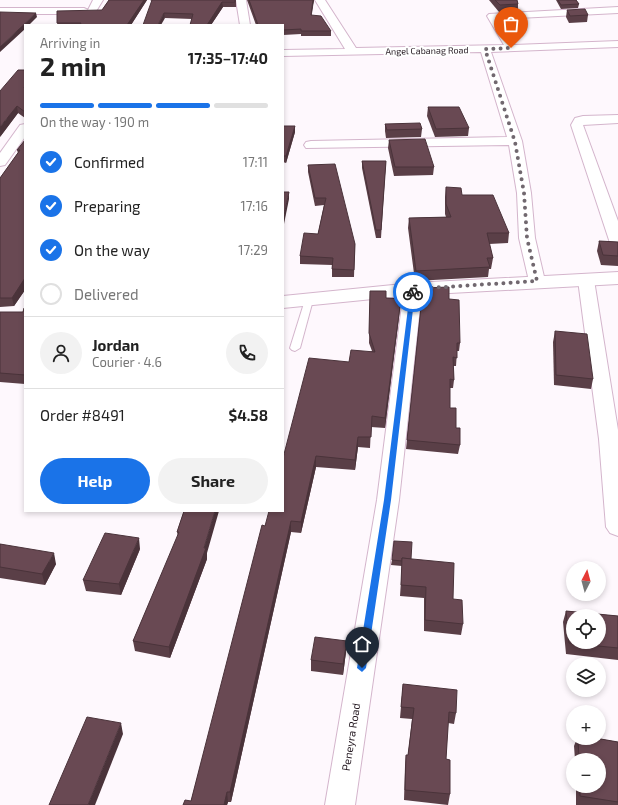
<!DOCTYPE html>
<html lang="en">
<head>
<meta charset="utf-8">
<style>
	:root { --surface:#fff; --page:#f2f2f2; --text:#222; --muted:#767676; --line:#e0e0e0; --accent:#1a73e8 }
	body { margin:0; font-family:"Exo 2",sans-serif; background:var(--page); color:var(--text); height:100vh; display:flex; flex-direction:column; font-size:15px; white-space:nowrap }
	* { box-sizing:border-box; margin:0 }
	p { font-size:13px; color:var(--muted) }
	.icon { flex:none; width:22px; height:22px; fill:none; stroke:currentColor; stroke-width:2; stroke-linecap:round; stroke-linejoin:round }
	.map { position:relative; flex:1; overflow:hidden }
	.side { position:absolute; left:24px; top:24px; width:260px; height:488px; display:flex; flex-direction:column; background:var(--surface); border-radius:0px; box-shadow:0 2px 6px #0003 }
	.side>* { flex:none }
	.needle { width:26px; rotate:6deg }
	.tools { position:absolute; left:566px; top:561px; display:grid; gap:8px }
	.tools a { display:grid; place-items:center; width:40px; height:40px; border-radius:50%; background:var(--surface); box-shadow:0 2px 6px #0003; font-size:20px }
	.pin { position:absolute; display:grid; place-items:center; width:34px; height:34px; color:#fff; margin:-41px -17px; border-radius:50% 50% 50% 0; rotate:-45deg; box-shadow:0 0 4px #0007 }
	.pin .icon { rotate:45deg }
	.courier { position:absolute; display:grid; place-items:center; width:40px; height:40px; margin:-20px; border:3px solid #1a73e8; border-radius:50%; background:#fff; color:#222; box-shadow:0 1px 5px #0007 }
	.overview em { font-style:normal; font-weight:700 }
	.overview div { display:flex; flex-direction:column-reverse }
	.overview { display:flex; align-items:center; justify-content:space-between; height:68px; padding:0 16px }
	h1 { font-size:26px; font-weight:700; line-height:30px }
	.bar { display:grid; grid-template-columns:repeat(4,1fr); gap:6px 4px; align-content:center; height:48px; padding:0 16px }
	.bar i { height:5px; border-radius:3px; background:var(--line) }
	.bar .active { background:var(--accent) }
	.bar p { grid-column:span 4 }
	.line { display:flex; align-items:center; gap:10px; padding:0 16px; border-top:1px solid var(--line) }
	.line div { flex:1 }
	.round { display:grid; place-items:center; flex:none; width:42px; height:42px; border-radius:21px; background:var(--page) }
	ol { padding:0 16px; list-style:none }
	li { display:flex; align-items:center; gap:12px; height:44px }
	li p { margin-inline-start:auto }
	li .icon { padding:4px; border-radius:50%; background:var(--accent); color:#fff; stroke-width:4 }
	li:last-child { color:var(--muted) }
	li i { width:22px; height:22px; border:2px solid var(--line); border-radius:50% }
	.cta { display:flex; gap:8px; margin-top:auto; padding:8px 16px }
	.cta a { flex:1; height:46px; border-radius:24px; background:var(--accent); color:#fff; font-size:16px; font-weight:700; line-height:46px; text-align:center }
	.cta a+a { background:var(--page); color:var(--text) }
	.map>svg:first-child { display:block }
	.lines { fill:none; stroke-linecap:round; stroke-linejoin:round }
	.lane-casing { stroke:#d4b5cc; stroke-width:2 }
	.street-casing { stroke:#d4b5cc; stroke-width:2 }
	.secondary-casing { stroke:#d4b5cc; stroke-width:2 }
	.lane { fill:#fff; fill-rule:evenodd }
	.street { fill:#fff; fill-rule:evenodd }
	.secondary { fill:#fff; fill-rule:evenodd }
	.wall { fill:#5a3f47 }
	.shaded-wall { fill:#4a333a }
	.building { fill:#694953; stroke:#4a333a; fill-rule:evenodd }
	.route { fill:#1a73e8 }
	.done { stroke:#71686f; stroke-width:4; stroke-dasharray:0 7.2 }
	.labels { text-anchor:middle; stroke-width:4; stroke-linejoin:round; paint-order:stroke }
	.far-street-label { font-size:9px; fill:#251a22; stroke:#fff }
	.street-label { font-size:11px; fill:#251a22; stroke:#fff }
</style>
</head>
<body>
<div class="map">
<svg width="618" height="805" viewBox="0 0 618 805">
	<rect width="100%" height="100%" fill="#fef8fd"/>
	<g class="lines">
		<!-- lane casing -->
		<g class="lane-casing">
			<path id="lane" d="M309,297L313,300L300,348L295,351L292,350L290,348L305,300Z"/>
		</g>
		<!-- street casing -->
		<g class="street-casing">
			<g id="street">
				<path d="M93,0H103L95,13L85,25H74L84,14H0V8H84L88,10Z"/>
				<path d="M236,0H246L250,25H240Z"/>
				<path d="M315,0H325L356,48L504,45L487,16L489,14L618,7V13L499,19L514,45L618,41V47L491,52L522,141L531,193L535,238L545,281L543,285L537,286L531,285L529,281L519,238L517,193L509,145L306,148L304,145L306,142L311,141L507,137L481,52L283,56V50L345,49Z"/>
				<path d="M618,115V123L583,125L618,221V248L612,246L610,243L571,125L575,118L583,116Z"/>
				<path d="M25,124V137L5,165L0,166V153L20,125Z"/>
				<path d="M586,275L592,276L594,280L618,430V536L610,533L606,527L599,439L578,280L580,276Z"/>
				<path d="M413,284L419,285L422,289L399,500L355,805H325L377,500L404,289L407,285Z"/>
			</g>
		</g>
		<!-- secondary casing -->
		<g class="secondary-casing">
			<path id="secondary" d="M618,272V284L413,295L283,308V296L413,283Z"/>
		</g>
		<!-- lane -->
		<use href="#lane" class="lane"/>
		<!-- street -->
		<use href="#street" class="street"/>
		<!-- secondary -->
		<use href="#secondary" class="secondary"/>
	</g>
	<!-- wall -->
	<g class="wall">
		<path d="M109,0H147L131,25H58L57,23L102,10Z"/>
		<path d="M150,0H236V7H223L211,25H190L192,19L165,18L152,1Z"/>
		<path d="M247,0H314L311,15L331,31V36H301V34L283,35V25H256Z"/>
		<path d="M489,0H517L518,4V11L499,12Z"/>
		<path d="M556,0H576L579,4L578,8L561,9Z"/>
		<path d="M567,10L588,15L587,22L569,23L566,17Z"/>
		<path d="M506,13L523,16V23H508L505,20Z"/>
		<path d="M25,70V118L18,113L0,137Z"/>
		<path d="M428,107L469,128L468,136L435,137L427,116Z"/>
		<path d="M385,124L422,129L421,137L386,138L385,131Z"/>
		<path d="M283,126H295V132L286,163L283,162Z"/>
		<path d="M25,140V290L14,306L0,307V178L18,153L17,150Z"/>
		<path d="M389,140L434,167L433,175L394,176L388,148Z"/>
		<path d="M362,161H386L381,238H376L362,168Z"/>
		<path d="M308,165L355,244L354,277H332V265L300,264V256L318,234L324,205L315,206L308,172Z"/>
		<path d="M446,187L462,195L509,233L508,243L489,244L493,258L491,269H489L488,277L415,281L408,228L409,218L446,217L445,214V197Z"/>
		<path d="M599,241L618,242V266L601,265L597,251Z"/>
		<path d="M423,288L449,299L460,343L459,351H457L456,366H453L454,380L453,388H450V408L460,445L458,454L406,449Z"/>
		<path d="M386,298L401,299L385,428L371,427L370,448L358,447L355,470L316,467L301,533L291,532L231,802H228L227,805H183L191,801L265,526L349,362L372,351L369,343L370,301Z"/>
		<path d="M25,308V384L0,382V312H23Z"/>
		<path d="M555,331L593,379L591,389L554,385L553,342Z"/>
		<path d="M184,511L207,553V559L170,658L135,651L133,641L178,536L177,532Z"/>
		<path d="M0,544L56,564L45,585L0,578Z"/>
		<path d="M140,549L121,595L86,591L83,580Z"/>
		<path d="M411,559L453,599L463,624L461,635L424,631V598L400,596L402,566L391,565L392,560Z"/>
		<path d="M566,611L618,616V660L566,654L563,622Z"/>
		<path d="M346,652L343,675L311,671V660Z"/>
		<path d="M403,684L456,713L454,724L448,723L446,759L450,794L448,805L404,800L405,766L406,755H408L412,719L400,718Z"/>
		<path d="M577,738H595L618,742V805H576V786H599V760H575L574,746Z"/>
	</g>
	<!-- shaded-wall -->
	<g class="shaded-wall">
		<path d="M144,0H147L131,25H127Z"/>
		<path d="M313,0H314L311,20V15Z"/>
		<path d="M222,2L223,7L211,25H207Z"/>
		<path d="M36,13L37,17L29,25H25V29L0,52V47Z"/>
		<path d="M164,13L165,18L161,25H158Z"/>
		<path d="M17,106L18,113L0,137V127Z"/>
		<path d="M295,126V132L286,163V156Z"/>
		<path d="M289,192V199L283,229V220Z"/>
		<path d="M25,278V290L14,306L12,298Z"/>
		<path d="M401,299L400,309L385,428V418Z"/>
		<path d="M358,437V447L355,470V460Z"/>
		<path d="M316,456V467L301,533V522Z"/>
		<path d="M215,511H219L207,553V559L170,658L169,647L204,548Z"/>
		<path d="M291,521V532L231,802L230,792Z"/>
		<path d="M139,538L140,549L121,595L119,584Z"/>
		<path d="M54,553L56,564L45,585L42,574Z"/>
		<path d="M347,641L346,652L343,675V664Z"/>
		<path d="M121,723L123,734L95,805H88Z"/>
		<path d="M227,792L228,802L227,805H224Z"/>
	</g>
	<!-- building -->
	<g class="building">
		<path d="M109,0H144L127,25H80L81,23H57V11L102,10Z"/>
		<path d="M152,0H235V2H222L207,25H190L193,14L164,13L158,25H143Z"/>
		<path d="M249,0H313L311,15L321,16L331,31H301V29L283,30V25H258Z"/>
		<path d="M495,0H517L518,4L500,5Z"/>
		<path d="M558,0H576L579,4L561,5Z"/>
		<path d="M585,9L588,15L570,16L567,10Z"/>
		<path d="M0,12L36,13L0,47Z"/>
		<path d="M522,12L523,16H509L506,13Z"/>
		<path d="M18,70H25V86L24,88H25V112L17,106L0,127V91Z"/>
		<path d="M428,107H459L469,128L436,129Z"/>
		<path d="M420,123L422,129L387,130L385,124Z"/>
		<path d="M283,126H295L286,156H283Z"/>
		<path d="M425,139L434,167H395L389,140Z"/>
		<path d="M25,140V278L12,298H0V178L20,150H17Z"/>
		<path d="M362,161H386L381,230H376Z"/>
		<path d="M335,164L355,244L354,270L332,269L333,258L300,256L304,233L318,234L326,198H315L308,165Z"/>
		<path d="M446,187L461,188L462,195H493L509,233H487L493,258H487L490,267L416,271L409,218L451,217L446,204Z"/>
		<path d="M283,192H289L283,220Z"/>
		<path d="M599,241L618,242V256L603,255Z"/>
		<path d="M449,287V299L459,300L460,343H457V358L453,357L454,380L450,379V408H456V428H460V445L407,440L423,288Z"/>
		<path d="M370,291H386V298L401,299L385,418L372,416L371,437H358L355,460L316,456L301,522L291,521L230,792H227L224,805H183L185,800L191,801L262,525L265,526L269,511H283V458L309,358L349,362L351,350L375,352L369,333Z"/>
		<path d="M24,308H25V375L0,373V312H23Z"/>
		<path d="M555,331L587,334L593,379L556,375Z"/>
		<path d="M184,511H215L204,548H206L169,647L133,641L179,532H177Z"/>
		<path d="M105,533L139,538L119,584L83,580Z"/>
		<path d="M394,541L412,542L411,559L402,558V561L392,560Z"/>
		<path d="M0,544L54,553L42,574L0,567Z"/>
		<path d="M402,558L454,563L453,599L462,600L463,624L425,620L426,587L401,585Z"/>
		<path d="M566,611L618,616V648L569,643ZM573,616H599V642H573Z"/>
		<path d="M315,637L347,641L343,664L311,660Z"/>
		<path d="M403,684L457,690L456,713L449,712L446,759L450,760V794L405,790L406,755H408L414,708L401,707Z"/>
		<path d="M87,717L121,723L88,805H49Z"/>
		<path d="M578,738H595L618,742V802L580,796V786H599V760H579Z"/>
	</g>
	<!-- route -->
	<path class="route" d="M413,290L415,292L391,500L366,668L362,672L357,668L384,500L410,292Z"/>
	<g class="lines">
		<!-- done -->
		<path class="done" d="M413,292V289L537,281L527,238L524,193L515,142L485,49L511,48"/>
	</g>
	<g class="labels">
		<!-- far-street labels -->
		<g class="far-street-label">
			<text transform="translate(427 51) rotate(-1)" y="3">Angel Cabanag Road</text>
		</g>
		<!-- street labels -->
		<g class="street-label">
			<text transform="translate(351 737) rotate(-81)" y="4">Peneyra Road</text>
		</g>
	</g>
</svg>
<div class="tools">
<a><svg class="needle" viewBox="-14 -14 28 28"><path d="M0-13l5 13h-10z" fill="#e53935"/><path d="M0 13l5-13h-10z" fill="#767676"/></svg></a>
<a><svg class="icon" aria-label="locate" viewBox="0 0 24 24"><circle cx="12" cy="12" r="6"/><path d="M12 2v4M12 18v4M2 12h4M18 12h4"/></svg></a>
<a><svg class="icon" aria-label="layers" viewBox="0 0 24 24"><path d="M12 4l9 5-9 5-9-5zM3 14l9 5 9-5"/></svg></a>
<a>+</a>
<a>−</a>
</div>
<div class="pin" style="left:511px;top:48px;background:#ea580c"><svg class="icon" aria-label="bag" viewBox="0 0 24 24"><path d="M5 8h14l-1 12H6zM9 8a3 3 0 0 1 6 0"/></svg></div>
<div class="pin" style="left:362px;top:668px;background:#1f2937"><svg class="icon" aria-label="home" viewBox="0 0 24 24"><path d="M3 11l9-7 9 7M6 9v11h12V9"/></svg></div>
<div class="courier" style="left:413px;top:292px"><svg class="icon" aria-label="bike" viewBox="0 0 24 24"><circle cx="6" cy="16" r="4"/><circle cx="18" cy="16" r="4"/><path d="M6 16l4-8h5l3 8M10 8l3 8H6M13 5h3"/></svg></div>
<section class="side">
<div class="overview"><div><h1>2 min</h1><p>Arriving in</p></div><em>17:35–17:40</em></div>
<div class="bar"><i class="active"></i><i class="active"></i><i class="active"></i><i></i><p>On the way · 190 m</p></div>
<ol>
<li><svg class="icon" aria-label="check" viewBox="0 0 24 24"><path d="M5 12l5 5 9-10"/></svg>Confirmed<p>17:11</p></li>
<li><svg class="icon" aria-label="check" viewBox="0 0 24 24"><path d="M5 12l5 5 9-10"/></svg>Preparing<p>17:16</p></li>
<li><svg class="icon" aria-label="check" viewBox="0 0 24 24"><path d="M5 12l5 5 9-10"/></svg>On the way<p>17:29</p></li>
<li><i></i>Delivered</li>
</ol>
<div class="line" style="height:72px"><a class="round"><svg class="icon" aria-label="person" viewBox="0 0 24 24"><circle cx="12" cy="8" r="4"/><path d="M4 21q1-7 8-7t8 7"/></svg></a><div><b>Jordan</b><p>Courier · 4.6</p></div><a class="round"><svg class="icon" aria-label="phone" viewBox="0 0 24 24"><path d="M5 4h4l2 5-3 2q2 4 5 5l2-3 5 2v4C11 20 4 13 5 4z"/></svg></a></div>
<div class="line" style="height:52px"><div>Order #8491</div><b>$4.58</b></div>
<div class="cta"><a>Help</a><a>Share</a></div>
</section>
</div>
</body>
</html>
